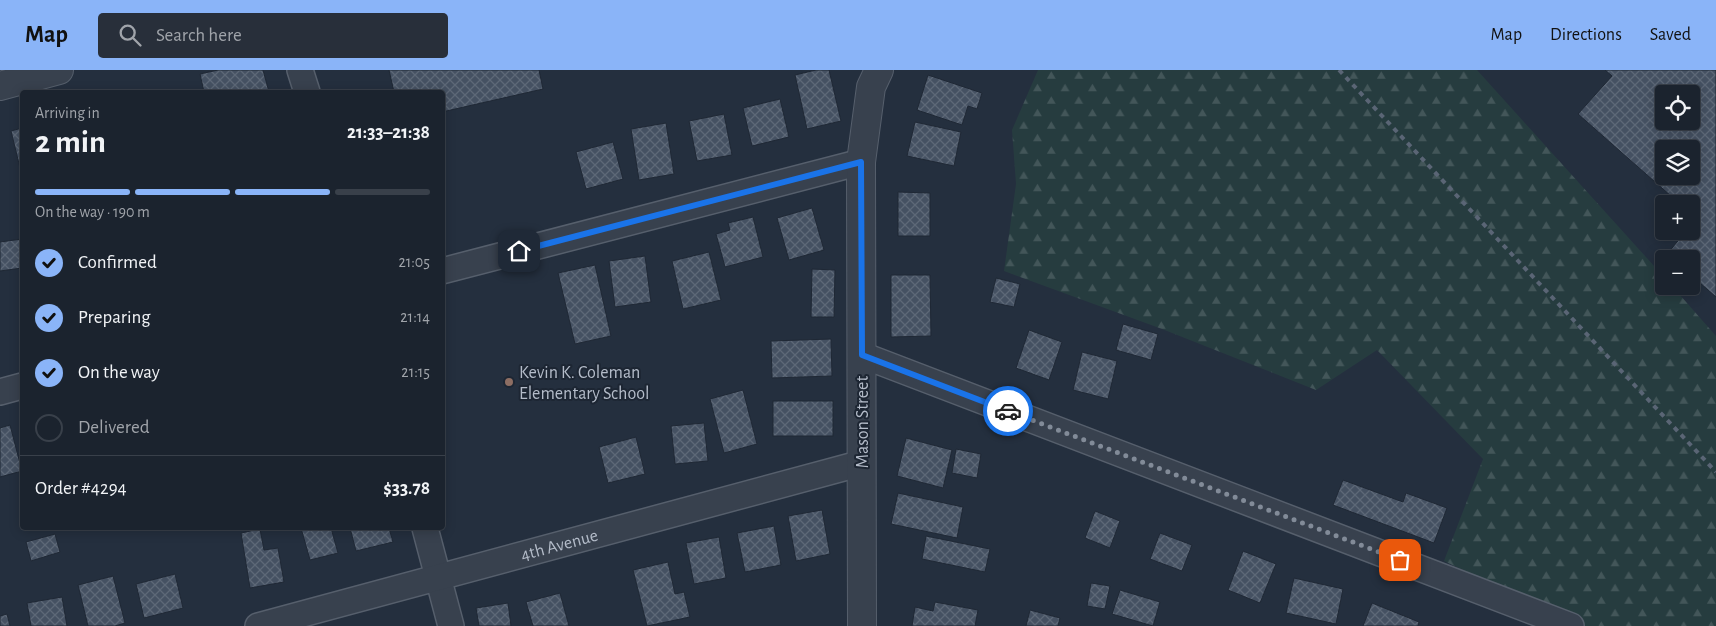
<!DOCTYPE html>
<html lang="en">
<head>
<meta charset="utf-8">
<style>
	:root { --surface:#1b232e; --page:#282f3a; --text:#f1f3f6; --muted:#a0a4aa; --line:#39404a; --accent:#8ab4f8 }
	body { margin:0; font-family:"Alegreya Sans",sans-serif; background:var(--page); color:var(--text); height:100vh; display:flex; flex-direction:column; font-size:19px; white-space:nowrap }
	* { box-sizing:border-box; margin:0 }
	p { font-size:16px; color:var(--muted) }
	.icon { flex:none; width:28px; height:28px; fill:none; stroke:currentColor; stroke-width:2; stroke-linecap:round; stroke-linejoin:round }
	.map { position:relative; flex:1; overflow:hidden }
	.panel { position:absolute; left:20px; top:20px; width:425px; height:440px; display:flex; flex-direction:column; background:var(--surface); border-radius:5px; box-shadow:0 2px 12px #0003,0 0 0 1px var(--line) }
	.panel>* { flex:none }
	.fabs { position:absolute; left:1655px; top:15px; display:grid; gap:10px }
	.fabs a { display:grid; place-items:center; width:45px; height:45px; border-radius:5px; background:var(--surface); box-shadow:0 2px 12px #0003,0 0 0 1px var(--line); font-size:25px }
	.pin { position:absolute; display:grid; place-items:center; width:42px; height:42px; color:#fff; margin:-21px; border-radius:10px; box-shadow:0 2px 8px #0006 }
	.courier { position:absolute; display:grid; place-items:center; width:50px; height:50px; margin:-25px; border:4px solid #1a73e8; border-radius:50%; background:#fff; color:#222; box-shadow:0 1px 6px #0007 }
	.overview em { font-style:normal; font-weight:600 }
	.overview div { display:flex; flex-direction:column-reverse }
	.overview { display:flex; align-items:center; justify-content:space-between; height:85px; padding:0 15px }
	h1 { font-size:32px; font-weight:600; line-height:38px }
	.bar { display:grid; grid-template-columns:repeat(4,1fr); gap:8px 5px; align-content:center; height:60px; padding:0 15px }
	.bar i { height:6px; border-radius:4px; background:var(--line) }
	.bar .active { background:var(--accent) }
	.bar p { grid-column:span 4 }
	.line { display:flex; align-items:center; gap:12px; padding:0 15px; border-top:1px solid var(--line) }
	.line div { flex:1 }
	ol { padding:0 15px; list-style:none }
	li { display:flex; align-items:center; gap:15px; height:55px }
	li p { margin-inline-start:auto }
	li .icon { padding:5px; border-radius:50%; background:var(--accent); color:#111; stroke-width:4 }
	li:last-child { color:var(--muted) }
	li i { width:28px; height:28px; border:2px solid var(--line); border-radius:50% }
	header { display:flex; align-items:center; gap:30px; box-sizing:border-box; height:70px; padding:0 25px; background:var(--accent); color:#111 }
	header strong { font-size:24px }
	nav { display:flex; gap:28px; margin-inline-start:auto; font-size:18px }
	.search { width:350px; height:45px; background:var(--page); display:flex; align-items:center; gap:12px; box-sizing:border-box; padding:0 18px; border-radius:5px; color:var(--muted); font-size:19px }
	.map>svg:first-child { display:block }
	.forest { fill:url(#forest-firs) }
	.building { fill:url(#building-cross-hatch); stroke:#1f2835; fill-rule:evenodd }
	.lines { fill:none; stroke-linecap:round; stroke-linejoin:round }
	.minor-casing { stroke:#565f6c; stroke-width:28 }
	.tertiary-casing { stroke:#565f6c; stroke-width:30 }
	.minor { stroke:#38414e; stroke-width:25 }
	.tertiary { stroke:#38414e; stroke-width:28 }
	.rail { stroke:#5a6575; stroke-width:4; stroke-dasharray:5 5; stroke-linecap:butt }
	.done { stroke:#828b98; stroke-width:5; stroke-dasharray:0 9 }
	.route { stroke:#1a73e8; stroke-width:6 }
	.education-dot { fill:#8d6e63; stroke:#1d2633; stroke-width:2 }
	.labels { text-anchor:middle; stroke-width:4; stroke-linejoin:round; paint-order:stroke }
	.poi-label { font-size:18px; fill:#b4bcc9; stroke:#1d2633; text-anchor:start }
	.street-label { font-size:18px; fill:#b4bcc9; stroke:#1d2633 }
</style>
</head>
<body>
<header>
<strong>Map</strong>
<div class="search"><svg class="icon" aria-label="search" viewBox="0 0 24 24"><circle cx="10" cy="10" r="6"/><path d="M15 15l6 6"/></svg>Search here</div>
<nav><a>Map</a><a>Directions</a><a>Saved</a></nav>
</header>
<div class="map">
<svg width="1716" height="556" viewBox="0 0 1716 556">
	<defs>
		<pattern id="forest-firs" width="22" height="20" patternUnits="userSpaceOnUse" patternTransform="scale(1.25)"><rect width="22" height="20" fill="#263c3f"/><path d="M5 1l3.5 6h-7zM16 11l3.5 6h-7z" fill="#435659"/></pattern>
		<pattern id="building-cross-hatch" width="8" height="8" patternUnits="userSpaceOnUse" patternTransform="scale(1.25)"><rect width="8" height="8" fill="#455162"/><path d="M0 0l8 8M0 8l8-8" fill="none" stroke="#5d6877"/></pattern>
	</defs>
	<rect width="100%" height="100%" fill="#242f3e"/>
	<!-- forest -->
	<path class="forest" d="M1038,0H1477L1664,207V216H1672L1716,266V556H1581L1444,491L1483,389L1377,280L1316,320L1162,259L1004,201L1016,114L1012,60Z"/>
	<!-- building -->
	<g class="building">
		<path d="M218,0H263L269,22H204L200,4Z"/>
		<path d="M389,0H539L543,19L442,42V22H394Z"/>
		<path d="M816,0H829L841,51L807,59L795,5Z"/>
		<path d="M1605,0H1716V227L1691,205V189H1674L1668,183L1686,161H1691V155L1697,149L1691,144V134H1680L1578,44L1612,6ZM1664,24H1691V51H1664ZM1664,79H1691V106H1664Z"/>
		<path d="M928,5L982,23L977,39L968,36L962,55L917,40Z"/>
		<path d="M780,29L789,67L752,76L743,38Z"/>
		<path d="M724,44L732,85L697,91L689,51Z"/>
		<path d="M915,52L961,62L954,96L907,86Z"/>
		<path d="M666,53L674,104L639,110L631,59Z"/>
		<path d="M22,58V106L11,61Z"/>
		<path d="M613,72L623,109L586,119L576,82Z"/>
		<path d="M898,122L930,123V166H898Z"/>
		<path d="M812,138L824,180L789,190L777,148Z"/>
		<path d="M753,147L763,187L725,197L716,164L730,160L728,153Z"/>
		<path d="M22,169V198L0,201V172Z"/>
		<path d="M709,182L721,230L683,239L672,191Z"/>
		<path d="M645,186L651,232L615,237L609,191Z"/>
		<path d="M595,195L611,266L575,274L558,203Z"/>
		<path d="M812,199L835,200L834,247H811Z"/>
		<path d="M891,205H930L931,266L891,267Z"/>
		<path d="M996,208L1020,214L1014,237L990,232Z"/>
		<path d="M1123,254L1158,264L1151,290L1116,280Z"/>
		<path d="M1029,260L1062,272L1049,310L1016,298Z"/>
		<path d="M831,269L832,306L772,308L771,271Z"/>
		<path d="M1082,282L1117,291L1108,329L1073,320Z"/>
		<path d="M743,320L757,374L724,383L710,329Z"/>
		<rect x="773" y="331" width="60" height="35"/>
		<path d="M704,353L708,391L675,394L671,356Z"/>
		<path d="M10,355L22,401L0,407V358Z"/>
		<path d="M636,367L645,404L608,413L599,377Z"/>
		<path d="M906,368L952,380L943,418L897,406Z"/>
		<path d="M956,379L981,384L977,408L952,403Z"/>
		<path d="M1343,410L1403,432L1406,423L1447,438L1434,473L1333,435Z"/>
		<path d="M898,423L963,437L957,468L891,454Z"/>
		<path d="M822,440L830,484L796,491L788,446Z"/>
		<path d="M1095,441L1120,451L1110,478L1085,468Z"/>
		<path d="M774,456L781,495L745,502L737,463Z"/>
		<path d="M301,458H331L338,483L310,490Z"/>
		<path d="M350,458H389L393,472L356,481Z"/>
		<path d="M260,459L264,480L278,478L284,512L250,518L241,463Z"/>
		<path d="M1160,463L1192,475L1182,501L1150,489Z"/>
		<path d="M55,464L60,482L31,491L26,472Z"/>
		<path d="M926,466L990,479L985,502L922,489Z"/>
		<path d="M719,467L726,508L694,514L686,473Z"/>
		<path d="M1243,481L1276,494L1260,533L1228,520Z"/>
		<path d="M668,492L675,524L684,522L690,547L647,556L633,500Z"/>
		<path d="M175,504L183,538L144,548L136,514Z"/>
		<path d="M113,506L125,553L115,556H88L78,515Z"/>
		<path d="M1294,508L1343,519L1336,554L1286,543Z"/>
		<path d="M1091,513L1110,516L1105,539L1087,536Z"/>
		<path d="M1120,520L1160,532L1153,556L1112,544Z"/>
		<path d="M560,523L569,556H533L526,532Z"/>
		<path d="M62,527L67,556H31L27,533Z"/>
		<path d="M935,532L978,540L975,556H912L915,537L933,541Z"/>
		<path d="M508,533L511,556H479L476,538Z"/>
		<path d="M1372,533L1419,552L1418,556H1363Z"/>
		<path d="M1030,540L1060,548L1058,556H1026Z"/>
		<path d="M7,544L10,556H0V546Z"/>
	</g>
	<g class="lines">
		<!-- minor casing -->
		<g class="minor-casing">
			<g id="minor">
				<path d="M300,0L307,22"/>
				<path d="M442,201L861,92"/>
				<path d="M862,285L1571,556"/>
				<path d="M0,322L22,316"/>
				<path d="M425,458L451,556"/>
				<path id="s1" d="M258,556L862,393"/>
			</g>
		</g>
		<!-- tertiary casing -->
		<g class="tertiary-casing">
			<g id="tertiary">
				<path d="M0,16L59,0"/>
				<path d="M862,556L861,92L871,17L879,0"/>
			</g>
		</g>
		<!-- minor -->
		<use href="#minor" class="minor"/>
		<!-- tertiary -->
		<use href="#tertiary" class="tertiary"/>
		<!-- rail -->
		<path class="rail" d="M1339,0L1716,402"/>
	</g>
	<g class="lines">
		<!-- done -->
		<path class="done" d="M1008,341L1400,490"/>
		<!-- route -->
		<path class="route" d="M519,181L861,92L862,285L1008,341"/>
	</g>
	<!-- markers -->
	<circle class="education-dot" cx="509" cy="312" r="5"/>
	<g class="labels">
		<!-- poi labels -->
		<g class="poi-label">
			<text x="519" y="308">Kevin K. Coleman<tspan x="519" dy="21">Elementary School</tspan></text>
		</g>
		<!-- street labels -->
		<g class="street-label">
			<text transform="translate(862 352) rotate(-90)" y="6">Mason Street</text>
			<text dy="6" stroke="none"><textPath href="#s1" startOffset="312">4th Avenue</textPath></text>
		</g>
	</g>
</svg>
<div class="fabs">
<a><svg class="icon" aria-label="locate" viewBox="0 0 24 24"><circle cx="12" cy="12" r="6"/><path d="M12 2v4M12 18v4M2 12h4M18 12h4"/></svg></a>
<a><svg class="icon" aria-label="layers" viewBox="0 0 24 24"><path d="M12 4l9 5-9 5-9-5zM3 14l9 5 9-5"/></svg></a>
<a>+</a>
<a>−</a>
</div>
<div class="pin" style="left:1400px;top:490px;background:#ea580c"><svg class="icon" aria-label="bag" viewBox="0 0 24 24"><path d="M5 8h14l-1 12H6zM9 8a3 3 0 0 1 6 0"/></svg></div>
<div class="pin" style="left:519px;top:181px;background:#1f2937"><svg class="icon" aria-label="home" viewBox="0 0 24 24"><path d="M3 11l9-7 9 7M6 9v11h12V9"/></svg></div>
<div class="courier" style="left:1008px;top:341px"><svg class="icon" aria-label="car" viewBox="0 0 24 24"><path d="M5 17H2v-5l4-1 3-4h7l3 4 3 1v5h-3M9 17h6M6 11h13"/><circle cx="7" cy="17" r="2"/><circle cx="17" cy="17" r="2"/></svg></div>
<section class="panel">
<div class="overview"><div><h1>2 min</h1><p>Arriving in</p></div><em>21:33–21:38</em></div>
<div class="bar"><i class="active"></i><i class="active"></i><i class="active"></i><i></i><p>On the way · 190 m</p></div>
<ol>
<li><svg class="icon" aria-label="check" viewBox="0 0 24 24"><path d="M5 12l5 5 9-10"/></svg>Confirmed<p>21:05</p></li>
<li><svg class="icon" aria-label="check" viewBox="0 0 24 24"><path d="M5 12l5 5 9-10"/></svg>Preparing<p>21:14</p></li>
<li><svg class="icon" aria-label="check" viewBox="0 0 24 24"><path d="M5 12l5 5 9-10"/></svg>On the way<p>21:15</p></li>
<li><i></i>Delivered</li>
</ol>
<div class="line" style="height:65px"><div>Order #4294</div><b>$33.78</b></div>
</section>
</div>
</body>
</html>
